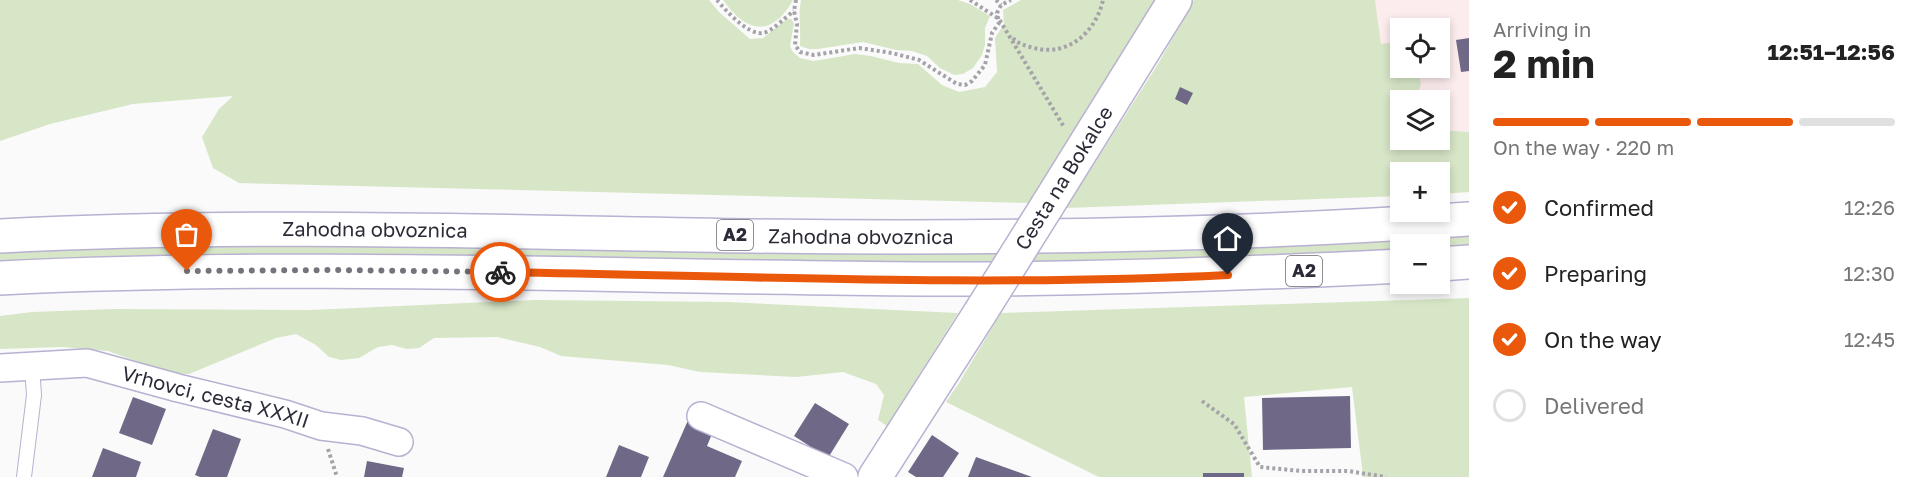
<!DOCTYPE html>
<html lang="en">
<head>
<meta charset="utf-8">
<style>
	:root { --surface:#fff; --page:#f6f6f6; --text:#222; --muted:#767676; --line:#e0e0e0; --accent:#ea580c }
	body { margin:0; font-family:"Golos Text",sans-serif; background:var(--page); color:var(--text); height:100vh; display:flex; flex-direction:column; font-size:22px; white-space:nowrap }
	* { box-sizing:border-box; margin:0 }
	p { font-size:20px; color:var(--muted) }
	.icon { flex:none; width:33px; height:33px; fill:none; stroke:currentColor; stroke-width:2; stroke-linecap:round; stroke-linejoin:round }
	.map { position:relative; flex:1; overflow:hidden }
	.details { display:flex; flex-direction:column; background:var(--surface); width:450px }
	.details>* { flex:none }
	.fabs { position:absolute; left:1390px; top:18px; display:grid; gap:12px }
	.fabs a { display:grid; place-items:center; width:60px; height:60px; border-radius:0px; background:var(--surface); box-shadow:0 3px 9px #0003; font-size:30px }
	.pin { position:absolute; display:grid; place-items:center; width:51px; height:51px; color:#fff; margin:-62px -26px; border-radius:50% 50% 50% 0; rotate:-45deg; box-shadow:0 0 6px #0007 }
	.pin .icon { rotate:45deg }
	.courier { position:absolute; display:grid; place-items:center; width:60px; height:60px; margin:-30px; border:4px solid #ea580c; border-radius:50%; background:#fff; color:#222; box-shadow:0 2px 8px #0007 }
	.overview em { font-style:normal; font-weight:700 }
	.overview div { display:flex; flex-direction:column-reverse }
	.overview { display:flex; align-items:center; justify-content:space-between; height:102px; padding:0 24px }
	h1 { font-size:39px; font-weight:700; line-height:45px }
	.bar { display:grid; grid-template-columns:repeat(4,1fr); gap:9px 6px; align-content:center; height:72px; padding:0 24px }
	.bar i { height:8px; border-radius:4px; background:var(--line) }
	.bar .active { background:var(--accent) }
	.bar p { grid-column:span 4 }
	ol { padding:0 24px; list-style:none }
	li { display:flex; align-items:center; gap:18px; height:66px }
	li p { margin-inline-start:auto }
	li .icon { padding:6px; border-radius:50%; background:var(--accent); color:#fff; stroke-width:4 }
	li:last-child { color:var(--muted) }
	li i { width:33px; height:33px; border:3px solid var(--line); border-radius:50% }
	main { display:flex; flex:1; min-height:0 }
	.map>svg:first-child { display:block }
	.commercial { fill:#fceced; fill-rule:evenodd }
	.green { fill:#d7e6c6 }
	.building { fill:#6f6987 }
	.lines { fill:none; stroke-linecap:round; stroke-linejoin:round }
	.lane-casing { stroke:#b8b1d2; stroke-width:16 }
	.street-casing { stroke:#b8b1d2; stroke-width:30 }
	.secondary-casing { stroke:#b8b1d2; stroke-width:36 }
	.highway-casing { stroke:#b8b1d2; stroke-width:36 }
	.path { stroke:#a5a3a9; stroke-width:4; stroke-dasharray:3 3; stroke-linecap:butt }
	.lane { stroke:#fff; stroke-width:14 }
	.street { stroke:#fff; stroke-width:27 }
	.secondary { stroke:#fff; stroke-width:33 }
	.highway { stroke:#fff; stroke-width:33 }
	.secondary-bridge-casing { stroke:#b8b1d2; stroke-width:36; stroke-linecap:butt }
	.secondary-bridge { stroke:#fff; stroke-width:33 }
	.done { stroke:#75737b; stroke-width:6; stroke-dasharray:0 10.8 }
	.route { stroke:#ea580c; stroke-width:8 }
	.labels { text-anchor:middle; stroke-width:6; stroke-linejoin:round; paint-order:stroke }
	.shield { fill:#fff; stroke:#6c6a73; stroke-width:1.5 }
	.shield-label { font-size:18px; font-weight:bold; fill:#2d2a37 }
	.street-label { font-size:20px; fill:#2d2a37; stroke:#fff }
</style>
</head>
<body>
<main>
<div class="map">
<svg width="1469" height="477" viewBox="0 0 1469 477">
	<rect width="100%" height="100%" fill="#fafafa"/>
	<!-- commercial -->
	<path class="commercial" d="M1375,0H1469V132L1440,130V100H1409L1381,44ZM1401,28H1440V68H1401Z"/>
	<!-- green -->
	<g class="green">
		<path d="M0,0H709L719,12L750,39L763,38L787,19H791L794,23L790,46L793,52L800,58L814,61L855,54L871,56L899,63L918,64L942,85L959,92L985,87L997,72L995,38L1004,24L1003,10L1021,0H1155L1028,203L239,183L213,168L202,137L219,109L233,96L133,104L50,124L0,141Z"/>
		<path d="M723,0H793C772,38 746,33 723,0Z"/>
		<path d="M801,0H958L970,4L990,16L985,28V45L982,55L973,68L963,74L954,75L940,68L927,56L912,51L896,50L863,42L818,49H809L800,46C801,31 798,14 801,0Z"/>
		<path d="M1194,0H1375L1381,44L1401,41V68H1418L1421,84L1416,100H1401V140H1440V130L1469,132V192L1440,194V172H1401V196L1066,208L1158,64Z"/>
		<path d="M1469,235V247L1440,248V244H1401V251L1204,261L1031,262L1037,252Z"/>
		<path d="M286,245L999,252L992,263L287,256L0,264V253L94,247Z"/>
		<path d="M1469,298V477H1362L1363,476L1352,387L1244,397L1252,477H1099L946,402L959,383L1001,313Z"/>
		<path d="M535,300L728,302L958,313L887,426L878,420L884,395L876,384L843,372L796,377L700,372L668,365L561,356L540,347L497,337L434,338L419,348L407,349L392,345L378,347L359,358L341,360L329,357L316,345L296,334L276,338L189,374L169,373L108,351L62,347L0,349V316L32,312L115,309L311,310Z"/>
	</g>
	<!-- building -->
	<g class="building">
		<path d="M1469,38V71L1461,72L1456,40Z"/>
		<path d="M1180,87L1193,93L1187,105L1175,99Z"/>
		<path d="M1350,396L1351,448L1263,450L1262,398Z"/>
		<path d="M133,397L166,409L152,445L119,433Z"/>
		<path d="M815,403L849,424L828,458L794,436Z"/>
		<path d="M689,418L714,429L707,446L742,461L735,477H663Z"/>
		<path d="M213,429L241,439L227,477H200L195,475Z"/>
		<path d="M932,435L959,453L943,477H916L908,472Z"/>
		<path d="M619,445L649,457L641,477H606Z"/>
		<path d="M103,448L141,462L136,477H92Z"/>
		<path d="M976,457L1032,477H968Z"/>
		<path d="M367,461L404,468L402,477H364Z"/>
		<rect x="1203" y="473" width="41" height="4"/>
	</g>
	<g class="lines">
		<!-- lane casing -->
		<g class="lane-casing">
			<path id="lane" d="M24,477L34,395L32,366"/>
		</g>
		<!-- street casing -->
		<g class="street-casing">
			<g id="street">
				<path id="s1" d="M0,368L87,363L178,388L285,414L321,426L362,431L399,442"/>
				<path d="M701,416L844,477"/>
			</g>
		</g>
		<!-- secondary casing -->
		<g class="secondary-casing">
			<g id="secondary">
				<path d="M1047,206L1175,0"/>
				<path d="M875,477L980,313"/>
			</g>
		</g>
		<!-- highway casing -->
		<g class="highway-casing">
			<g id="highway">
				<path id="s2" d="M0,236C251,223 502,232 753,236C992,239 1231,236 1469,219"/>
				<path d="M1440,264L1469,262"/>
				<path d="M0,278C308,263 615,277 922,279C1082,280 1241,274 1401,266"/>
			</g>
		</g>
		<!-- path -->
		<g class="path">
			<path d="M717,0C725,10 749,36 763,33C773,31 785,17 794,11"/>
			<path d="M796,0L794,11L797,24L795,45L800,52L814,55L859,48L892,53L919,60L957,84L965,85L972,81L985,65L992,33L999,23L997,13L1001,5L1011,0"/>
			<path d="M970,0L999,19L1064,127"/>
			<path d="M996,0L1001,5"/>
			<path d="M1013,38C1018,44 1026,46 1034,48C1068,57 1096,32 1103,0"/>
			<path d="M1202,401L1234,424L1260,467L1301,471H1348L1386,477"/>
			<path d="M328,449L337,477"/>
		</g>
		<!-- lane -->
		<use href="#lane" class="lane"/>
		<!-- street -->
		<use href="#street" class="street"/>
		<!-- secondary -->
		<use href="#secondary" class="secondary"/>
		<!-- highway -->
		<use href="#highway" class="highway"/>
		<!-- secondary-bridge casing -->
		<g class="secondary-bridge-casing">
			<path id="secondary-bridge" d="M980,313L1047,206"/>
		</g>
		<!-- secondary-bridge -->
		<use href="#secondary-bridge" class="secondary-bridge"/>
	</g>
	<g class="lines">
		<!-- done -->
		<path class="done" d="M187,271L337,270L500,272"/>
		<!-- route -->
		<path class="route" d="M500,272C742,276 986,287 1228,275"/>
	</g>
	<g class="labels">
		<!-- shield labels -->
		<g class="shield">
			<rect x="717" y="220" width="36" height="30" rx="4.5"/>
			<rect x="1286" y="256" width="36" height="30" rx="4.5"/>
		</g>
		<g class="shield-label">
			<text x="735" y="241">A2</text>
			<text x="1304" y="277">A2</text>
		</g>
		<!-- street labels -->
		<g class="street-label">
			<text transform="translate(1064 178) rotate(-58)" y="7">Cesta na Bokalce</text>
			<text dy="7" stroke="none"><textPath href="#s2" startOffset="375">Zahodna obvoznica</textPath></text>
			<text dy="7" stroke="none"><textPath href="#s2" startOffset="861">Zahodna obvoznica</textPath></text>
			<text dy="7" stroke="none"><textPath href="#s1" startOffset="220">Vrhovci, cesta XXXII</textPath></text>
		</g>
	</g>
</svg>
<div class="fabs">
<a><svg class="icon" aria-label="locate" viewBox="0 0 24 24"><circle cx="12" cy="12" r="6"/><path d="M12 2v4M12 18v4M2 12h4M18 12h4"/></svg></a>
<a><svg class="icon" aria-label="layers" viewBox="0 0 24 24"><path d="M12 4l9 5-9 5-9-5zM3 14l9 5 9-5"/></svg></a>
<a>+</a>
<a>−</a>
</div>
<div class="pin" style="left:187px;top:271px;background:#ea580c"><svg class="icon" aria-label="bag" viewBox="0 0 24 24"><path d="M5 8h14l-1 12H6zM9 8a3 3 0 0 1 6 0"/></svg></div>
<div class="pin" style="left:1228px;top:275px;background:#1f2937"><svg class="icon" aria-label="home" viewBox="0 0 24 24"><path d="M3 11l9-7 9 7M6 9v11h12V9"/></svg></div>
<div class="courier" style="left:500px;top:272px"><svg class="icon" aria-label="bike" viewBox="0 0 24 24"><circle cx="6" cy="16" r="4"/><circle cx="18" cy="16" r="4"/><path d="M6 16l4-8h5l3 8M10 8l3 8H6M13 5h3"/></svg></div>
</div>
<section class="details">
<div class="overview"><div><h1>2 min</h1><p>Arriving in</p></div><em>12:51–12:56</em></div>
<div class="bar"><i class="active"></i><i class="active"></i><i class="active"></i><i></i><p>On the way · 220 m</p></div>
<ol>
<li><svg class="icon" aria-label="check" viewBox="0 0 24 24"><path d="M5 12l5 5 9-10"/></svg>Confirmed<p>12:26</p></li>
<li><svg class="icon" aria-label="check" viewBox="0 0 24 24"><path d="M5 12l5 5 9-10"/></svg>Preparing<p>12:30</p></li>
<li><svg class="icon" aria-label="check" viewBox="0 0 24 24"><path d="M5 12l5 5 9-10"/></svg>On the way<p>12:45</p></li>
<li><i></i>Delivered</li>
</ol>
</section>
</main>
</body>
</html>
